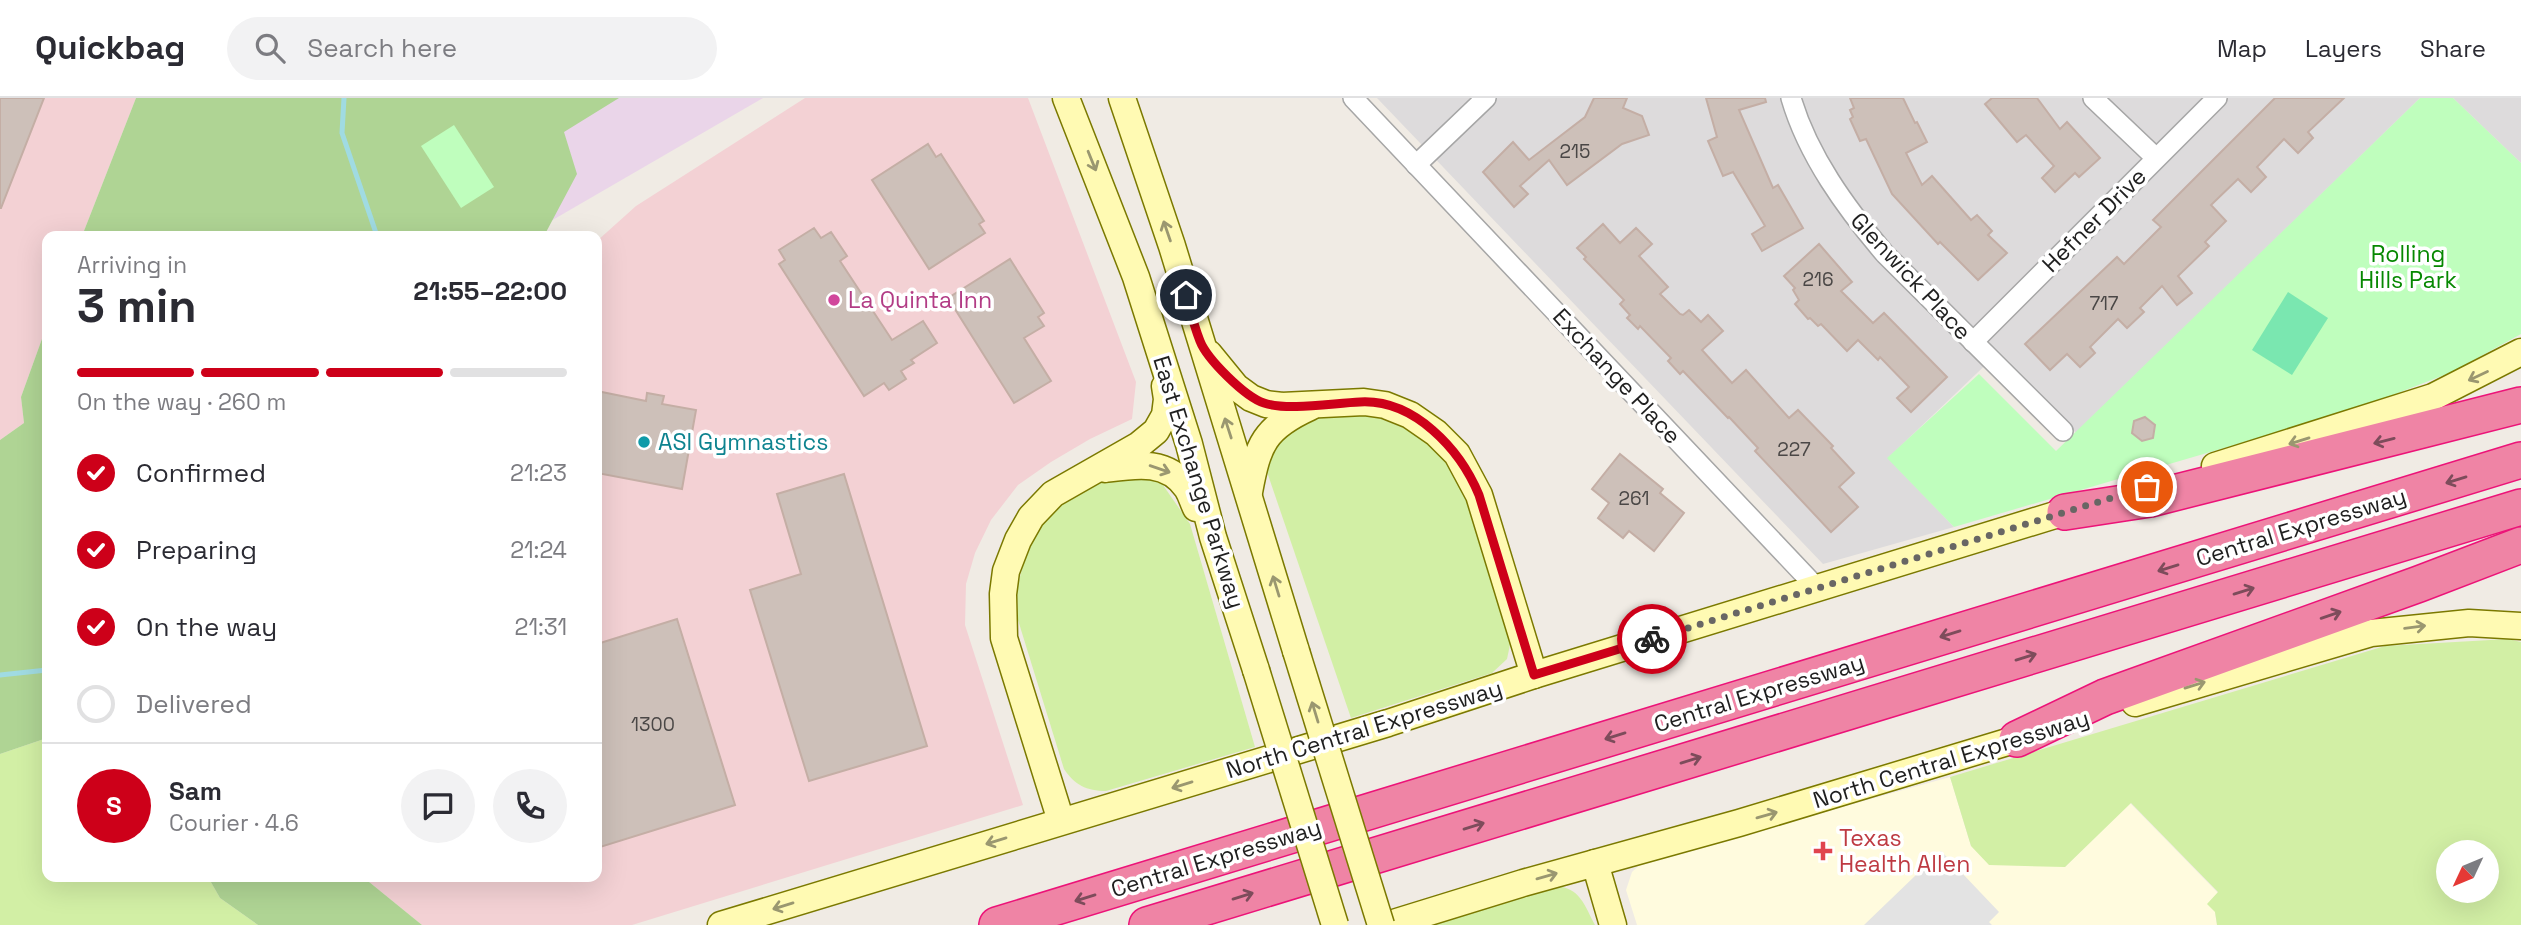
<!DOCTYPE html>
<html lang="en">
<head>
<meta charset="utf-8">
<style>
	:root { --surface:#fff; --page:#f2f2f3; --text:#2b2b33; --muted:#7c7c81; --line:#e1e1e2; --accent:#cd0019 }
	body { margin:0; font-family:"Space Grotesk",sans-serif; background:var(--page); color:var(--text); height:100vh; display:flex; flex-direction:column; font-size:26px; white-space:nowrap }
	* { box-sizing:border-box; margin:0 }
	p { font-size:23px; color:var(--muted) }
	.icon { flex:none; width:38px; height:38px; fill:none; stroke:currentColor; stroke-width:2; stroke-linecap:round; stroke-linejoin:round }
	.map { position:relative; flex:1; overflow:hidden }
	.details { position:absolute; left:42px; top:133px; width:560px; height:651px; display:flex; flex-direction:column; background:var(--surface); border-radius:14px; box-shadow:0 7px 28px #0002 }
	.details>* { flex:none }
	.needle { width:46px; rotate:226deg }
	.fabs { position:absolute; left:2436px; top:742px; display:grid; gap:14px }
	.fabs a { display:grid; place-items:center; width:63px; height:63px; border-radius:50%; background:var(--surface); box-shadow:0 7px 28px #0002; font-size:35px }
	.pin { position:absolute; display:grid; place-items:center; width:60px; height:60px; color:#fff; margin:-30px; border:4px solid #fff; border-radius:50%; box-shadow:0 2px 7px #0007 }
	.courier { position:absolute; display:grid; place-items:center; width:70px; height:70px; margin:-35px; border:5px solid #cd0019; border-radius:50%; background:#fff; color:#222; box-shadow:0 2px 9px #0007 }
	.overview em { font-style:normal; font-weight:600 }
	.overview div { display:flex; flex-direction:column-reverse }
	.overview { display:flex; align-items:center; justify-content:space-between; height:119px; padding:0 35px }
	h1 { font-size:46px; font-weight:600; line-height:52px }
	.bar { display:grid; grid-template-columns:repeat(4,1fr); gap:10px 7px; align-content:center; height:84px; padding:0 35px }
	.bar i { height:9px; border-radius:5px; background:var(--line) }
	.bar .current { background:var(--accent) }
	.bar p { grid-column:span 4 }
	.line { display:flex; align-items:center; gap:18px; padding:0 35px; border-top:2px solid var(--line) }
	.line div { flex:1 }
	.round { display:grid; place-items:center; flex:none; width:74px; height:74px; border-radius:37px; background:var(--page) }
	ol { padding:0 35px; list-style:none }
	li { display:flex; align-items:center; gap:21px; height:77px }
	li p { margin-inline-start:auto }
	li .icon { padding:7px; border-radius:50%; background:var(--accent); color:#fff; stroke-width:4 }
	li:last-child { color:var(--muted) }
	li i { width:38px; height:38px; border:4px solid var(--line); border-radius:50% }
	header { display:flex; align-items:center; gap:42px; box-sizing:border-box; height:98px; padding:0 35px; background:var(--surface); border-bottom:2px solid var(--line) }
	header strong { font-size:33px }
	nav { display:flex; gap:38px; margin-inline-start:auto; font-size:24px }
	.search { width:490px; height:63px; background:var(--page); display:flex; align-items:center; gap:18px; box-sizing:border-box; padding:0 24px; border-radius:38px; color:var(--muted); font-size:26px }
	.map>svg:first-child { display:block }
	.residential { fill:#dddbdc }
	.commercial { fill:#f3d1d4 }
	.industrial { fill:#ead5e9 }
	.education { fill:#fffbde }
	.grass { fill:#d2efa5; fill-rule:evenodd }
	.forest { fill:#afd494 }
	.park { fill:#bffebd }
	.pitch { fill:#7ae7b0 }
	.parking { fill:#e3e3e3 }
	.lines { fill:none; stroke-linecap:round; stroke-linejoin:round }
	.stream { stroke:#a0dbe2; stroke-width:5 }
	.building { fill:#cdc0b9; stroke:#c4aea5; stroke-width:2 }
	.street-casing { stroke:#a6a6a6; stroke-width:22 }
	.secondary-casing { stroke:#7b7900; stroke-width:29 }
	.highway-casing { stroke:#ec1378; stroke-width:38 }
	.street { stroke:#fff; stroke-width:19 }
	.secondary { stroke:#fffab3; stroke-width:26 }
	.highway { stroke:#ef84a5; stroke-width:35 }
	.secondary-bridge-casing { stroke:#7b7900; stroke-width:29; stroke-linecap:butt }
	.secondary-bridge { stroke:#fffab3; stroke-width:26 }
	.oneway { stroke:#9a9770 }
	.oneway2 { stroke:#7d4c5b }
	.done { stroke:#686664; stroke-width:7; stroke-dasharray:0 12.6 }
	.route { stroke:#cd0019; stroke-width:9 }
	.hotel-dot { fill:#d1479c; stroke:#fff; stroke-width:2.5 }
	.culture-dot { fill:#0f9aa8; stroke:#fff; stroke-width:2.5 }
	.health-dot { fill:#e0444e; stroke:#fff; stroke-width:2.5 }
	.labels { text-anchor:middle; stroke-width:7; stroke-linejoin:round; paint-order:stroke }
	.number-label { font-size:19px; fill:#4a4746 }
	.street-label { font-size:23px; fill:#1f1f1f; stroke:#fff }
	.park-label { font-size:23px; fill:#068801; stroke:#fff }
	.hotel-label { font-size:23px; fill:#b23c85; stroke:#fff; text-anchor:start }
	.culture-label { font-size:23px; fill:#0d838f; stroke:#fff; text-anchor:start }
	.health-label { font-size:23px; fill:#be3a42; stroke:#fff; text-anchor:start }
</style>
</head>
<body>
<header>
<strong>Quickbag</strong>
<div class="search"><svg class="icon" aria-label="search" viewBox="0 0 24 24"><circle cx="10" cy="10" r="6"/><path d="M15 15l6 6"/></svg>Search here</div>
<nav><a>Map</a><a>Layers</a><a>Share</a></nav>
</header>
<div class="map">
<svg width="2521" height="827" viewBox="0 0 2521 827">
	<rect width="100%" height="100%" fill="#f0ebe4"/>
	<!-- residential -->
	<g class="residential">
		<path d="M1377,0H2420L2076,335L1998,255L1888,360L1954,429L1823,466Z"/>
		<path d="M2453,0H2521V65Z"/>
	</g>
	<!-- commercial -->
	<g class="commercial">
		<path d="M0,0H136L82,138H47V227L21,299L24,325L0,342Z"/>
		<path d="M805,0H1028L1136,284L1132,321L1090,341L1051,364L1018,387L991,422L975,455L966,486L965,527L1023,707L632,827H422L363,779H597V143L636,108Z"/>
	</g>
	<!-- industrial -->
	<path class="industrial" d="M596,0H763L525,138H395Z"/>
	<!-- education -->
	<path class="education" d="M1950,679L1971,748L2065,769L2130,705L2218,795L2215,814L2217,827H1637L1626,792L1632,774L1648,759L1755,733Z"/>
	<!-- grass -->
	<g class="grass">
		<path d="M1364,314L1414,334L1438,351L1461,384L1511,542L1507,561L1492,575L1351,620L1265,368L1281,333L1328,315Z"/>
		<path d="M1120,376L1156,377L1190,426L1255,649L1106,693C1086,693 1075,687 1064,671L1018,522L1017,490L1025,460L1037,431L1056,410L1079,393Z"/>
		<path d="M2508,541L2521,544V827H2217L2215,814L2207,806L2218,794L2131,705L2065,769L1989,767L1971,748L1950,679L2385,548ZM2448,754H2487V793H2448Z"/>
		<path d="M47,640V779H208L220,800L258,827H0V656Z"/>
		<path d="M1548,787C1579,788 1582,802 1595,827H1412Z"/>
	</g>
	<!-- forest -->
	<g class="forest">
		<path d="M136,0H619L564,34L577,76L544,138H82Z"/>
		<path d="M47,227V640L0,656V342L24,325L21,299Z"/>
		<path d="M208,779H363L422,827H258L220,800Z"/>
	</g>
	<!-- park -->
	<g class="park">
		<path d="M2420,0H2453L2521,65V236L2452,274L2354,312L1954,429L1887,360L1979,276L2056,353Z"/>
		<path d="M454,27L494,89L461,110L421,48Z"/>
	</g>
	<!-- pitch -->
	<path class="pitch" d="M2288,194L2328,220L2292,277L2252,252Z"/>
	<!-- parking -->
	<path class="parking" d="M1941,753L1999,814L1989,824L1992,827H1864Z"/>
	<g class="lines">
		<!-- stream -->
		<g class="stream">
			<path d="M344,0L342,35L377,138"/>
			<path d="M0,577L47,572"/>
		</g>
	</g>
	<!-- building -->
	<g class="building">
		<path d="M0,0H44L1,110H0Z"/>
		<path d="M1594,0H1627L1623,10L1642,18L1649,37L1622,46L1567,87L1549,62L1520,88L1528,96L1514,109L1483,74L1513,44L1529,62L1585,19Z"/>
		<path d="M1706,0H1765L1766,4L1739,12L1773,90L1778,87L1803,130L1762,153L1752,136L1765,128L1733,74L1723,78L1708,43L1717,39Z"/>
		<path d="M1850,0H1903L1915,25L1917,24L1927,44L1906,55L1922,87L1932,78L1971,122L1977,117L1992,133L1988,137L2007,155L1978,182L1940,144L1938,146L1892,96L1866,41L1860,43L1850,21L1853,19L1850,12L1854,10Z"/>
		<path d="M1992,0H2037L2060,31L2067,24L2100,60L2079,79L2075,75L2055,94L2042,80L2054,68L2026,37L2017,44L1985,6Z"/>
		<path d="M2275,0H2344L2308,34L2313,40L2298,55L2284,41L2257,69L2266,79L2251,94L2238,81L2211,107L2226,123L2205,144L2209,148L2178,178L2192,195L2177,207L2162,188L2140,210L2144,214L2127,230L2118,221L2090,249L2095,255L2080,269L2067,256L2050,272L2025,246L2117,159L2124,166L2161,129L2153,122Z"/>
		<path d="M928,46L936,59L941,56L984,123L979,126L985,135L929,171L872,82Z"/>
		<path d="M1603,126L1620,145L1636,130L1652,146L1639,158L1668,189L1660,196L1680,216L1683,217L1689,212L1701,224L1708,217L1723,233L1702,252L1732,285L1746,272L1789,320L1798,312L1833,348L1831,350L1854,375L1839,389L1858,409L1831,434L1755,353L1758,350L1729,319L1728,320L1683,273L1680,276L1668,263L1671,260L1640,228L1638,231L1627,220L1630,217L1620,206L1624,202L1584,161L1586,159L1577,150Z"/>
		<path d="M814,130L821,140L831,134L847,158L840,163L892,242L923,223L937,245L911,262L914,265L901,273L906,281L889,292L884,285L864,298L779,166L785,162L779,152Z"/>
		<path d="M1819,146L1852,184L1841,193L1873,225L1884,215L1947,279L1911,314L1897,300L1909,289L1880,259L1878,262L1858,242L1847,253L1821,226L1818,228L1810,220L1808,221L1795,206L1799,202L1793,192L1795,190L1784,178Z"/>
		<path d="M1010,161L1044,215L1038,219L1044,228L1024,240L1051,283L1014,305L948,200Z"/>
		<path d="M597,293L646,303L647,295L664,298L662,306L696,312L682,391L597,375Z"/>
		<path d="M2145,319L2155,327L2153,340L2142,343L2132,335L2134,323Z"/>
		<path d="M1620,356L1663,391L1660,395L1684,415L1654,453L1629,433L1623,440L1598,420L1609,405L1592,391Z"/>
		<path d="M844,376L927,648L809,683L750,492L801,476L777,396Z"/>
		<path d="M677,521L735,707L597,750V546Z"/>
	</g>
	<g class="lines">
		<!-- street casing -->
		<g class="street-casing">
			<g id="street">
				<path d="M1353,0L1817,490"/>
				<path d="M1791,0C1808,58 1846,110 1885,156L2063,333"/>
				<path d="M2093,0L2156,60"/>
				<path d="M1416,67L1486,0"/>
				<path d="M1973,244L2217,0"/>
			</g>
		</g>
		<!-- secondary casing -->
		<g class="secondary-casing">
			<g id="secondary">
				<path d="M1066,0L1136,179L1189,346L1213,439L1256,572"/>
				<path d="M1122,0L1172,148L1296,553"/>
				<path d="M1209,256L1236,289L1251,300L1266,306L1282,308L1364,304L1385,307L1410,317L1436,335L1457,356L1479,397L1534,577"/>
				<path d="M2215,368L2433,299L2521,254"/>
				<path d="M1105,371C1135,367 1167,361 1187,390C1191,396 1193,404 1196,410"/>
				<path d="M1249,394C1258,346 1264,330 1310,309"/>
				<path d="M2135,605L2371,535L2469,525L2521,528"/>
				<path d="M1061,723L1004,540L1003,496L1006,473L1018,442L1031,419L1053,396L1139,347L1156,333L1165,317L1167,301L1165,288"/>
				<path d="M1595,765L1613,827"/>
				<path d="M721,827L1388,625L1534,577L2081,409"/>
				<path d="M1387,827L1523,785L1739,725L2034,636"/>
			</g>
		</g>
		<!-- highway casing -->
		<g class="highway-casing">
			<g id="highway">
				<path d="M2065,414L2150,401L2521,307"/>
				<path d="M2017,641L2105,599L2419,486L2521,447"/>
				<path d="M997,827L2521,362"/>
				<path d="M1147,827L2521,409"/>
			</g>
		</g>
		<!-- street -->
		<use href="#street" class="street"/>
		<!-- secondary -->
		<use href="#secondary" class="secondary"/>
		<!-- highway -->
		<use href="#highway" class="highway"/>
		<!-- secondary-bridge casing -->
		<g class="secondary-bridge-casing">
			<g id="secondary-bridge">
				<path d="M1296,553L1381,827"/>
				<path d="M1256,572L1335,827"/>
			</g>
		</g>
		<!-- secondary-bridge -->
		<use href="#secondary-bridge" class="secondary-bridge"/>
	</g>
	<!-- one-way arrows -->
	<defs><path id="oneway-shaft" d="M-6 0H5M1.5-3L5.5 0L1.5 3" fill="none" stroke-width="1.6" stroke-linecap="round" stroke-linejoin="round" transform="scale(1.75)"/></defs>
	<g class="oneway">
		<use href="#oneway-shaft" transform="translate(1092 63) rotate(68)"/>
		<use href="#oneway-shaft" transform="translate(1167 133) rotate(-109)"/>
		<use href="#oneway-shaft" transform="translate(2478 278) rotate(155)"/>
		<use href="#oneway-shaft" transform="translate(1228 330) rotate(-108)"/>
		<use href="#oneway-shaft" transform="translate(2299 343) rotate(163)"/>
		<use href="#oneway-shaft" transform="translate(1160 371) rotate(19)"/>
		<use href="#oneway-shaft" transform="translate(1276 488) rotate(-107)"/>
		<use href="#oneway-shaft" transform="translate(2415 529) rotate(-7)"/>
		<use href="#oneway-shaft" transform="translate(2195 587) rotate(-17)"/>
		<use href="#oneway-shaft" transform="translate(1315 614) rotate(-107)"/>
		<use href="#oneway-shaft" transform="translate(1182 687) rotate(163)"/>
		<use href="#oneway-shaft" transform="translate(1767 717) rotate(-16)"/>
		<use href="#oneway-shaft" transform="translate(996 743) rotate(163)"/>
		<use href="#oneway-shaft" transform="translate(1547 778) rotate(-16)"/>
		<use href="#oneway-shaft" transform="translate(783 808) rotate(163)"/>
	</g>
	<g class="oneway2">
		<use href="#oneway-shaft" transform="translate(2384 343) rotate(166)"/>
		<use href="#oneway-shaft" transform="translate(2456 382) rotate(163)"/>
		<use href="#oneway-shaft" transform="translate(2168 470) rotate(163)"/>
		<use href="#oneway-shaft" transform="translate(2244 493) rotate(-17)"/>
		<use href="#oneway-shaft" transform="translate(2331 517) rotate(-19)"/>
		<use href="#oneway-shaft" transform="translate(1950 536) rotate(163)"/>
		<use href="#oneway-shaft" transform="translate(2026 559) rotate(-17)"/>
		<use href="#oneway-shaft" transform="translate(1615 638) rotate(163)"/>
		<use href="#oneway-shaft" transform="translate(1691 662) rotate(-17)"/>
		<use href="#oneway-shaft" transform="translate(1474 728) rotate(-17)"/>
		<use href="#oneway-shaft" transform="translate(1243 798) rotate(-17)"/>
		<use href="#oneway-shaft" transform="translate(1085 800) rotate(163)"/>
	</g>
	<g class="lines">
		<!-- done -->
		<path class="done" d="M1652,541L2147,389"/>
		<!-- route -->
		<path class="route" d="M1186,197C1190,212 1194,228 1200,243C1207,261 1245,299 1264,305C1288,313 1333,305 1360,304C1414,301 1460,351 1479,397L1534,577L1652,541"/>
	</g>
	<!-- markers -->
	<circle class="hotel-dot" cx="834" cy="202" r="7"/>
	<circle class="culture-dot" cx="644" cy="344" r="7"/>
	<path class="health-dot" d="M1819.5 742.5h7v7h7v7h-7v7h-7v-7h-7v-7h7z"/>
	<g class="labels">
		<!-- number labels -->
		<g class="number-label">
			<text x="1575" y="60">215</text>
			<text x="1818" y="188">216</text>
			<text x="2104" y="212">717</text>
			<text x="1794" y="358">227</text>
			<text x="1634" y="407">261</text>
			<text x="653" y="633">1300</text>
		</g>
		<!-- street labels -->
		<g class="street-label">
			<text transform="translate(2094 122) rotate(-45)" y="8">Hefner Drive</text>
			<text transform="translate(1911 178) rotate(47)" y="8">Glenwick Place</text>
			<text transform="translate(1617 278) rotate(47)" y="8">Exchange Place</text>
			<text transform="translate(1199 384) rotate(73)" y="8">East Exchange Parkway</text>
			<text transform="translate(2301 429) rotate(-17)" y="8">Central Expressway</text>
			<text transform="translate(1759 595) rotate(-17)" y="8">Central Expressway</text>
			<text transform="translate(1364 631) rotate(-17)" y="8">North Central Expressway</text>
			<text transform="translate(1951 661) rotate(-17)" y="8">North Central Expressway</text>
			<text transform="translate(1216 760) rotate(-17)" y="8">Central Expressway</text>
		</g>
		<!-- park labels -->
		<g class="park-label">
			<text x="2408" y="164">Rolling<tspan x="2408" dy="26">Hills Park</tspan></text>
		</g>
		<!-- hotel labels -->
		<g class="hotel-label">
			<text x="848" y="210">La Quinta Inn</text>
		</g>
		<!-- culture labels -->
		<g class="culture-label">
			<text x="658" y="352">ASI Gymnastics</text>
		</g>
		<!-- health labels -->
		<g class="health-label">
			<text x="1839" y="748">Texas<tspan x="1839" dy="26">Health Allen</tspan></text>
		</g>
	</g>
</svg>
<div class="fabs">
<a><svg class="needle" viewBox="-14 -14 28 28"><path d="M0-13l5 13h-10z" fill="#e53935"/><path d="M0 13l5-13h-10z" fill="#7c7c81"/></svg></a>
</div>
<div class="pin" style="left:2147px;top:389px;background:#ea580c"><svg class="icon" aria-label="bag" viewBox="0 0 24 24"><path d="M5 8h14l-1 12H6zM9 8a3 3 0 0 1 6 0"/></svg></div>
<div class="pin" style="left:1186px;top:197px;background:#1f2937"><svg class="icon" aria-label="home" viewBox="0 0 24 24"><path d="M3 11l9-7 9 7M6 9v11h12V9"/></svg></div>
<div class="courier" style="left:1652px;top:541px"><svg class="icon" aria-label="bike" viewBox="0 0 24 24"><circle cx="6" cy="16" r="4"/><circle cx="18" cy="16" r="4"/><path d="M6 16l4-8h5l3 8M10 8l3 8H6M13 5h3"/></svg></div>
<section class="details">
<div class="overview"><div><h1>3 min</h1><p>Arriving in</p></div><em>21:55–22:00</em></div>
<div class="bar"><i class="current"></i><i class="current"></i><i class="current"></i><i></i><p>On the way · 260 m</p></div>
<ol>
<li><svg class="icon" aria-label="check" viewBox="0 0 24 24"><path d="M5 12l5 5 9-10"/></svg>Confirmed<p>21:23</p></li>
<li><svg class="icon" aria-label="check" viewBox="0 0 24 24"><path d="M5 12l5 5 9-10"/></svg>Preparing<p>21:24</p></li>
<li><svg class="icon" aria-label="check" viewBox="0 0 24 24"><path d="M5 12l5 5 9-10"/></svg>On the way<p>21:31</p></li>
<li><i></i>Delivered</li>
</ol>
<div class="line" style="height:126px"><b class="round" style="background:var(--accent);color:#fff">S</b><div><b>Sam</b><p>Courier · 4.6</p></div><a class="round"><svg class="icon" aria-label="chat" viewBox="0 0 24 24"><path d="M4 5h16v11H9l-5 4z"/></svg></a><a class="round"><svg class="icon" aria-label="phone" viewBox="0 0 24 24"><path d="M5 4h4l2 5-3 2q2 4 5 5l2-3 5 2v4C11 20 4 13 5 4z"/></svg></a></div>
</section>
</div>
</body>
</html>
